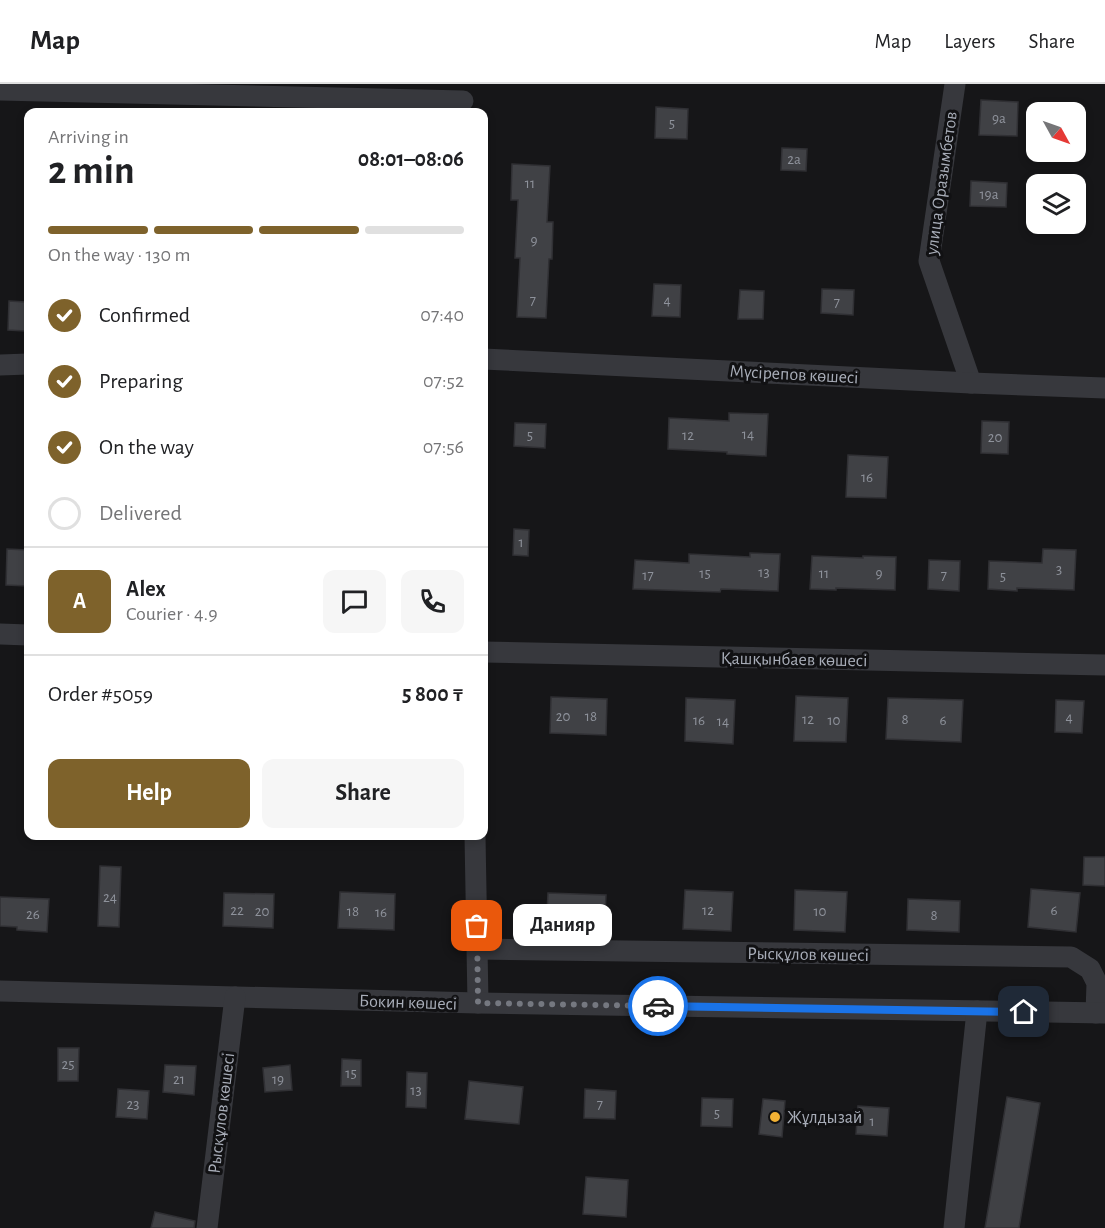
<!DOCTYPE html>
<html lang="en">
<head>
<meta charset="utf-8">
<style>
	:root { --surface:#fff; --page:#f6f6f6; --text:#202124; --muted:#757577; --line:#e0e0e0; --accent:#7e622b }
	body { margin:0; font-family:"Alegreya Sans",sans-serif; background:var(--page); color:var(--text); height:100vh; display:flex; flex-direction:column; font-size:22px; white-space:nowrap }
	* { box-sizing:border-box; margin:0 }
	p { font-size:20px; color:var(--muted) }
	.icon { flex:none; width:33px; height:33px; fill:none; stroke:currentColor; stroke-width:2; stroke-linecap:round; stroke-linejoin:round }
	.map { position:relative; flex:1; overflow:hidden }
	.panel { position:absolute; left:24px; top:24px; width:464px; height:732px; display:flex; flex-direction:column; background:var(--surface); border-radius:12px; box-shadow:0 3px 9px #0003 }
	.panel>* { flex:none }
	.needle { width:39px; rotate:130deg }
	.fabs { position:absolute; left:1026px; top:18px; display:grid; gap:12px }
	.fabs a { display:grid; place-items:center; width:60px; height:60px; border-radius:12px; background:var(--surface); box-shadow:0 3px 9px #0003; font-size:30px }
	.pin { position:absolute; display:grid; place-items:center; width:51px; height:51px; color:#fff; margin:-26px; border-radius:12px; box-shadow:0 3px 9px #0006 }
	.courier { position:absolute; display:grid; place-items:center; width:60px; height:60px; margin:-30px; border:4px solid #1a73e8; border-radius:50%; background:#fff; color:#222; box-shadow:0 2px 8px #0007 }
	.bubble { position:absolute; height:42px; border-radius:12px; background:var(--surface); box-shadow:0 3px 9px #0003; font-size:20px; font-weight:700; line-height:42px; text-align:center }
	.head em { font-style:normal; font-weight:700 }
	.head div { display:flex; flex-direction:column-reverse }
	.head { display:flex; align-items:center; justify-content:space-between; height:102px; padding:0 24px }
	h1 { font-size:39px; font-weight:700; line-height:45px }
	.bar { display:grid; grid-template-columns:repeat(4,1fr); gap:9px 6px; align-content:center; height:72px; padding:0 24px }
	.bar i { height:8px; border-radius:4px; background:var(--line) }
	.bar .current { background:var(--accent) }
	.bar p { grid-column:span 4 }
	.line { display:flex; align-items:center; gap:15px; padding:0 24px; border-top:2px solid var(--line) }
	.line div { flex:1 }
	.round { display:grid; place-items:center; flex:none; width:63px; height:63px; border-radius:12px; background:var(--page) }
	ol { padding:0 24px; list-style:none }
	li { display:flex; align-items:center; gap:18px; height:66px }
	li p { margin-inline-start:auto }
	li .icon { padding:6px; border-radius:50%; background:var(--accent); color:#fff; stroke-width:4 }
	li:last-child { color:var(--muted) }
	li i { width:33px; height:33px; border:3px solid var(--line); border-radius:50% }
	.action { display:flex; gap:12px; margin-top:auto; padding:12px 24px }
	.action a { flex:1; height:69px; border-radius:12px; background:var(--accent); color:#fff; font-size:24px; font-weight:700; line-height:69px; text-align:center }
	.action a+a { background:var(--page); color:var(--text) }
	header { display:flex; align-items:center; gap:36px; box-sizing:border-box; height:84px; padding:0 30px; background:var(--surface); border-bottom:2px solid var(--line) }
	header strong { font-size:28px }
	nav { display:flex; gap:33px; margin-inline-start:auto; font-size:21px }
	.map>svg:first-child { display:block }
	.building { fill:#404145; stroke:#303034; stroke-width:1.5 }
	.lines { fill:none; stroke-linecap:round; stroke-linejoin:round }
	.minor { stroke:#37383d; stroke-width:21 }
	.done { stroke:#757880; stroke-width:6; stroke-dasharray:0 10.8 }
	.route { stroke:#1a73e8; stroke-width:8 }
	.poi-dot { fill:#f2b134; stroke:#111113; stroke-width:2 }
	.labels { text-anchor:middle; stroke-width:6; stroke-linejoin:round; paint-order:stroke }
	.number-label { font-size:15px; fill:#8e929b }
	.street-label { font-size:18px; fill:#a8adb8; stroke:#111113 }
	.poi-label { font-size:18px; fill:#a8adb8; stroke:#111113; text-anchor:start }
</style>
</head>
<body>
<header>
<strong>Map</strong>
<nav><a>Map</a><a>Layers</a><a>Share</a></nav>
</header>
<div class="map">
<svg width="1105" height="1144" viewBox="0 0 1105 1144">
	<rect width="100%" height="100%" fill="#161618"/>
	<!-- building -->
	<g class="building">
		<path d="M981,16L1018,18L1017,52L979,51Z"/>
		<path d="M656,23L688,25L687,55L655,54Z"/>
		<path d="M782,64L807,65L806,87L781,86Z"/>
		<path d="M512,80L550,82L547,138H553L552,175H549L546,234L517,233L520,174H515L518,116H511Z"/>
		<path d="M971,97L1007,99L1006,123L970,122Z"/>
		<path d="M654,200L681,201L680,233L652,232Z"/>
		<path d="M822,205L854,206L853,231L821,229Z"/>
		<path d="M740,206L764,207L763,235H738Z"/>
		<path d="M9,217L26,218L25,247L8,246Z"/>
		<path d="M729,329L768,330L766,372L727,370V368L668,365L669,334L729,337Z"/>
		<path d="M982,337L1009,338L1008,370L981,369Z"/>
		<path d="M515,339L546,340L545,364L514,362Z"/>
		<path d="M848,371L888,373L886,414L846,413Z"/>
		<path d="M514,445L529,446L528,472L513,471Z"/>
		<path d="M7,465L28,466V502L6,501Z"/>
		<path d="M1043,465L1076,466L1074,506L1017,504V507L988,505L989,477L1042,479Z"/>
		<path d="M750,469L780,470L778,507L721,505L720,508L633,505L635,476L689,479V470L750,473Z"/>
		<path d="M812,472L863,474V472L896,473L895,506L836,504V506L810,505Z"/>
		<path d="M929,476L960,477L959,507L928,505Z"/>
		<path d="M796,612L848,614L846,658L794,657Z"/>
		<path d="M551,613L607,615L606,651L550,649Z"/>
		<path d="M686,614L735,616L733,660L685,657Z"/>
		<path d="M888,614L963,616L961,658L886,655Z"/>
		<path d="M1056,616L1084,617L1082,649L1055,648Z"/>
		<path d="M1084,773H1105V802L1083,801Z"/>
		<path d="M100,782L121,783L119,843L98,842Z"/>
		<path d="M1031,805L1080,809L1076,848L1028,843Z"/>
		<path d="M685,806L733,808L731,847L683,845Z"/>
		<path d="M795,806L847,808L845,848L794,846Z"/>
		<path d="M340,808L395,810L394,846L338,844Z"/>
		<path d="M224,809L274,810L273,844L223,842Z"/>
		<path d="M548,809L606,811L604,851L546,849Z"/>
		<path d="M0,813L49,815L47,848L17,846V843L0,842Z"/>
		<path d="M908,815L960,817L959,848L907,846Z"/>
		<path d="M58,964H79L78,997H58Z"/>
		<path d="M342,975L361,976V1002H341Z"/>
		<path d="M165,981L196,982L194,1011L163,1008Z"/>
		<path d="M290,981L292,1006L265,1008L263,984Z"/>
		<path d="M407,988L427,989L426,1024L406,1023Z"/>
		<path d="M469,997L523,1003L519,1040L465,1035Z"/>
		<path d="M118,1005L149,1007L147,1035L116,1033Z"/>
		<path d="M585,1005L616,1007L615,1035L584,1034Z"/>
		<path d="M1007,1013L1040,1019L1019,1144H985Z"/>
		<path d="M702,1014L733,1015L732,1043L701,1042Z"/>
		<path d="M763,1015L785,1017L782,1053L759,1050Z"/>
		<path d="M858,1022L889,1024L887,1052L856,1050Z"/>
		<path d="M586,1093L628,1096L626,1133L583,1130Z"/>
		<path d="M155,1128L195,1137L194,1144H151Z"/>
	</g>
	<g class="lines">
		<!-- minor -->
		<g class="minor">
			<path d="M955,0L929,177L971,299"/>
			<path d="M0,6L463,17"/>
			<path d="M483,275L971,299L1105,304"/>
			<path d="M0,281L28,280"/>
			<path d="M0,550L28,551"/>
			<path d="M483,568L1105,581"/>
			<path d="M475,752L478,919"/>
			<path d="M477,865L1071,873L1090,885L1097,899L1096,929"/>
			<path d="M0,907L478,919L1105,929"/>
			<path d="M207,1144L235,913"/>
			<path d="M954,1144L977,927"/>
		</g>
	</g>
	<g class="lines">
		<!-- done -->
		<path class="done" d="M477,842L478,919L658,922"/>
		<!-- route -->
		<path class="route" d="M658,922L1024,928"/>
	</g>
	<!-- markers -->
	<circle class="poi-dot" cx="775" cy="1033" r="6"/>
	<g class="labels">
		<!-- number labels -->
		<g class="number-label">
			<text x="999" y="39">9а</text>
			<text x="672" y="44">5</text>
			<text x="794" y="80">2а</text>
			<text x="530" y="104">11</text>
			<text x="989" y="115">19а</text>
			<text x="534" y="161">9</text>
			<text x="533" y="221">7</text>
			<text x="667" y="221">4</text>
			<text x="837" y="223">7</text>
			<text x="748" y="355">14</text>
			<text x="530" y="356">5</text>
			<text x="688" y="356">12</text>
			<text x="995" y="358">20</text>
			<text x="867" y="398">16</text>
			<text x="521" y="463">1</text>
			<text x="1059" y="490">3</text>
			<text x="764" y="493">13</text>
			<text x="705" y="494">15</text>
			<text x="824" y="494">11</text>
			<text x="879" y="494">9</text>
			<text x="648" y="496">17</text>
			<text x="944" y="496">7</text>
			<text x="1003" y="497">5</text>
			<text x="563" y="637">20</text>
			<text x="591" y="637">18</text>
			<text x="1069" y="638">4</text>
			<text x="808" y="640">12</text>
			<text x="905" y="640">8</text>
			<text x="699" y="641">16</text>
			<text x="834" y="641">10</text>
			<text x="943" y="641">6</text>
			<text x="723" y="642">14</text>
			<text x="110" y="818">24</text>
			<text x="237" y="831">22</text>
			<text x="708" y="831">12</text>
			<text x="1054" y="831">6</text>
			<text x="262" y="832">20</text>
			<text x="353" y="832">18</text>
			<text x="820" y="832">10</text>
			<text x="381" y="833">16</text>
			<text x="33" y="835">26</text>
			<text x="934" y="836">8</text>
			<text x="68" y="985">25</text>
			<text x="351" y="994">15</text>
			<text x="179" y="1000">21</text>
			<text x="278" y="1000">19</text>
			<text x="416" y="1011">13</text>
			<text x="133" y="1025">23</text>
			<text x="600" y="1025">7</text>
			<text x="717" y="1034">5</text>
			<text x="872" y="1042">1</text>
		</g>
		<!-- street labels -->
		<g class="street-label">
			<text transform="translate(941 99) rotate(-82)" y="6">улица Оразымбетов</text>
			<text transform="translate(794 290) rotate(3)" y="6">Мүсірепов көшесі</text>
			<text transform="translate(794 575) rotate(1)" y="6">Қашқынбаев көшесі</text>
			<text transform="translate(808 870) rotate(1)" y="6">Рысқұлов көшесі</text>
			<text transform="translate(408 918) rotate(2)" y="6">Бокин көшесі</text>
			<text transform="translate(221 1029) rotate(-83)" y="6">Рысқұлов көшесі</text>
		</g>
		<!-- poi labels -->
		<g class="poi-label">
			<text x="787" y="1039">Жұлдызай</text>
		</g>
	</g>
</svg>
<div class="fabs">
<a><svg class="needle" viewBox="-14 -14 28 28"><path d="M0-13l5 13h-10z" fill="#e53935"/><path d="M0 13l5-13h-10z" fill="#757577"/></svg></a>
<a><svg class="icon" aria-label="layers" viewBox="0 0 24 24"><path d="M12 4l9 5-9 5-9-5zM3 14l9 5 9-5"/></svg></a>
</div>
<div class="pin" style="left:477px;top:842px;background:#ea580c"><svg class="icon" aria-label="bag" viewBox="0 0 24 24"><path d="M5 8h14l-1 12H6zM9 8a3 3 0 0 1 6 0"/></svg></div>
<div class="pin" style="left:1024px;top:928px;background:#1f2937"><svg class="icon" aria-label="home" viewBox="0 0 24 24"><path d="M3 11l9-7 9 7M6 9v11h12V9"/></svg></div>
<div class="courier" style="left:658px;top:922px"><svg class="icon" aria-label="car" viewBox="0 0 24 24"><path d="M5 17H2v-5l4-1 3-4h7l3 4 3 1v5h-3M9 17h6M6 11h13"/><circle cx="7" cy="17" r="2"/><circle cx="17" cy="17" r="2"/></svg></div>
<div class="bubble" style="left:513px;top:820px;width:99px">Данияр</div>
<section class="panel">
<div class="head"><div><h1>2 min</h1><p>Arriving in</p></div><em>08:01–08:06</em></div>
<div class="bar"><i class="current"></i><i class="current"></i><i class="current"></i><i></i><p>On the way · 130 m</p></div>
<ol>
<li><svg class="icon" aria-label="check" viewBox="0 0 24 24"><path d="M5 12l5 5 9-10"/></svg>Confirmed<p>07:40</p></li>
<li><svg class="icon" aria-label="check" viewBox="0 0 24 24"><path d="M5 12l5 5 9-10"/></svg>Preparing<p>07:52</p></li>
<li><svg class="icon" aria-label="check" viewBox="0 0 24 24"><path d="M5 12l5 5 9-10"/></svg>On the way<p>07:56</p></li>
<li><i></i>Delivered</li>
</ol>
<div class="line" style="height:108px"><b class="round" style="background:var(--accent);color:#fff">A</b><div><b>Alex</b><p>Courier · 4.9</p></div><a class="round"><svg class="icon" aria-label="chat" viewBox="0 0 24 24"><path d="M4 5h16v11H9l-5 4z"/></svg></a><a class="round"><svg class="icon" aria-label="phone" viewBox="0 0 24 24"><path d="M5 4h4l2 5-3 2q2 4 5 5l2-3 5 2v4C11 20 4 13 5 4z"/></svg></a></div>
<div class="line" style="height:78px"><div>Order #5059</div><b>5 800 ₸</b></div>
<div class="action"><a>Help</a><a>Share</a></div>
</section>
</div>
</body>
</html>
